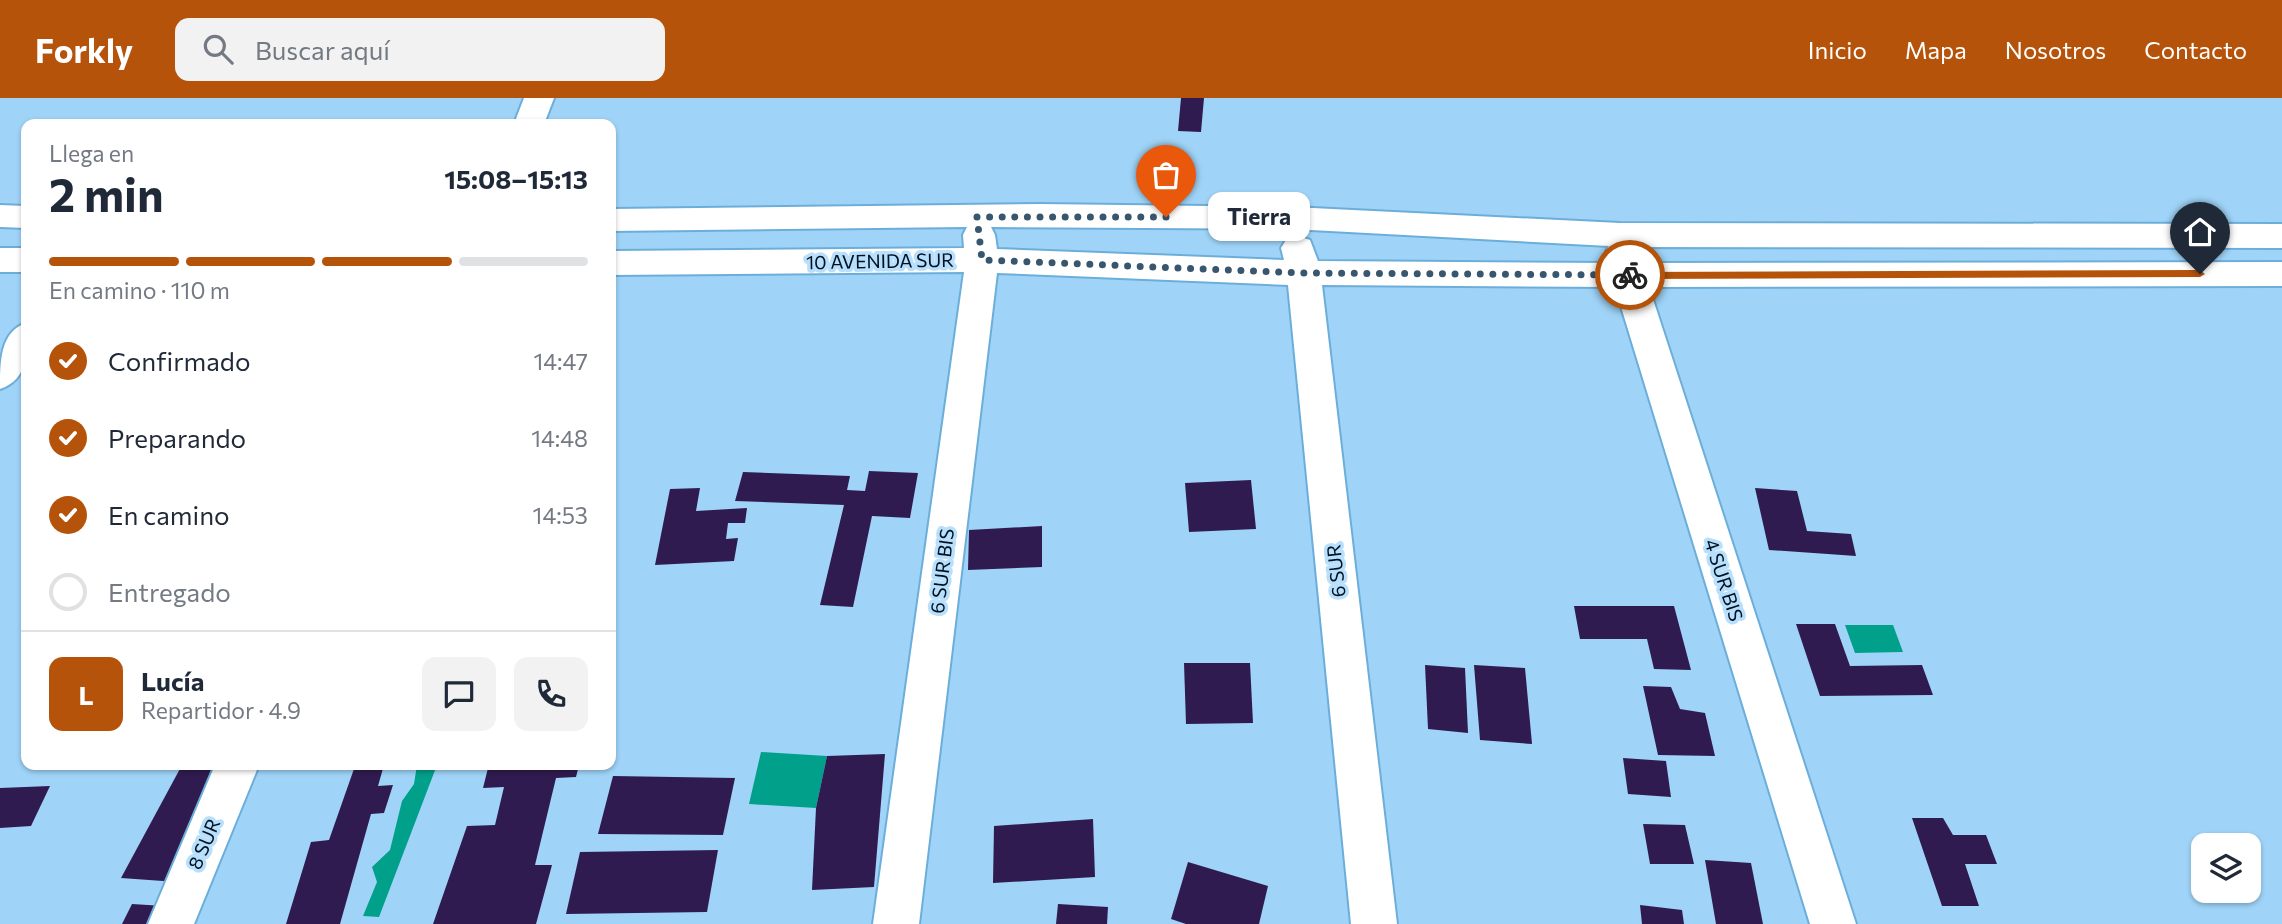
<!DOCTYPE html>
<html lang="es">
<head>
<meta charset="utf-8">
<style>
	:root { --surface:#fff; --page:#f2f2f3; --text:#1f2937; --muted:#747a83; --line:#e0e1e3; --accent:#b45309 }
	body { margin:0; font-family:Commissioner,sans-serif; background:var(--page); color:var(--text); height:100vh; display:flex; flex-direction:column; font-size:26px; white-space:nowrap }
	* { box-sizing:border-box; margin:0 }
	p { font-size:23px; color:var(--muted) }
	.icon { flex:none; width:38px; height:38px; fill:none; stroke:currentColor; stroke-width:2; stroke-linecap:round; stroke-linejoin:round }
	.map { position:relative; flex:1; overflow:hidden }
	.side { position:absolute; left:21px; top:21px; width:595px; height:651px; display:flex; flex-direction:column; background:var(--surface); border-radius:14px; box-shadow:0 2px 5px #0004 }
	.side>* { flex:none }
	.buttons { position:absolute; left:2191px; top:735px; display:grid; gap:14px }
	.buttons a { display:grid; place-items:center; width:70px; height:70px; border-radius:14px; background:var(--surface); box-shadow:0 2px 5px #0004; font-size:35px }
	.pin { position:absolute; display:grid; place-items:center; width:60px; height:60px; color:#fff; margin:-72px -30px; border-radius:50% 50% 50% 0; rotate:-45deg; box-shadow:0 0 7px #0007 }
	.pin .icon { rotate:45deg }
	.courier { position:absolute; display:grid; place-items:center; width:70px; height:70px; margin:-35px; border:5px solid #b45309; border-radius:50%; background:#fff; color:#222; box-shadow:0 2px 9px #0007 }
	.bubble { position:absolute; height:49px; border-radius:14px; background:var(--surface); box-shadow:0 2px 5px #0004; font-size:23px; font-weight:700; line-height:49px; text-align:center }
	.head em { font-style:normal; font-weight:700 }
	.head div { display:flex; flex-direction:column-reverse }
	.head { display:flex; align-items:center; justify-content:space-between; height:119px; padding:0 28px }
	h1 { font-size:46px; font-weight:700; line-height:52px }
	.bar { display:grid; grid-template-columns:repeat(4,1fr); gap:10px 7px; align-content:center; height:84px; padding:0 28px }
	.bar i { height:9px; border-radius:5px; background:var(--line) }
	.bar .active { background:var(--accent) }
	.bar p { grid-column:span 4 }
	.line { display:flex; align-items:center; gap:18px; padding:0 28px; border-top:2px solid var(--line) }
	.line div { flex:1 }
	.round { display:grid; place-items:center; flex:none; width:74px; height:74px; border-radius:14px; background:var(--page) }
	ol { padding:0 28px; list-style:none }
	li { display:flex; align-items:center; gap:21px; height:77px }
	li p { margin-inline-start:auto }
	li .icon { padding:7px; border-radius:50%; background:var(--accent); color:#fff; stroke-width:4 }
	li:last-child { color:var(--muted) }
	li i { width:38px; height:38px; border:4px solid var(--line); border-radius:50% }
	header { display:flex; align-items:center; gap:42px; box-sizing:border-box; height:98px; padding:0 35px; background:var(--accent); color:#fff }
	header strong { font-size:33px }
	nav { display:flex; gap:38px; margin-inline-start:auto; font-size:24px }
	.search { width:490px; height:63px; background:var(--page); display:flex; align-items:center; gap:18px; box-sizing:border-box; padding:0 24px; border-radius:14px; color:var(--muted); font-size:26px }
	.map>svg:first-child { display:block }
	.water { fill:#00a08b }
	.building { fill:#301b50 }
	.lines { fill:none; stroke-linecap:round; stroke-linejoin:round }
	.minor-casing { stroke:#6caeda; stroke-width:4 }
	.minor { fill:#fff; fill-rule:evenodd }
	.route { fill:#b45309 }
	.done { stroke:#38566d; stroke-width:7; stroke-dasharray:0 12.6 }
	.labels { text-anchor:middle; stroke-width:7; stroke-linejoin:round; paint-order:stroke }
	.street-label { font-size:19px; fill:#001222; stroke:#b8dffb }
</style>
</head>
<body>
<header>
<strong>Forkly</strong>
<div class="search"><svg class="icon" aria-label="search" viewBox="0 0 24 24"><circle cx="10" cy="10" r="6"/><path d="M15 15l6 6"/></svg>Buscar aquí</div>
<nav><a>Inicio</a><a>Mapa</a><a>Nosotros</a><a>Contacto</a></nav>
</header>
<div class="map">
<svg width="2282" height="826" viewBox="0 0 2282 826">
	<rect width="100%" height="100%" fill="#9fd4f8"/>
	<!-- water -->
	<g class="water">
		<path d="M1845,527H1893L1903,554L1855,555Z"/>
		<path d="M761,654L827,658L816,710L749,706Z"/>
		<path d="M417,667H437L379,819L363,818L377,784L372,769L390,752L402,703L414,686Z"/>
	</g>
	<!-- building -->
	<g class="building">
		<path d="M1181,0H1204L1201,34L1178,33Z"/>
		<path d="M869,373L918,375L910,420L872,418L853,509L820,507L844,407L735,403L743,374L850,378L847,392L865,393Z"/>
		<path d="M1251,382L1256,431L1189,434L1185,385Z"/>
		<path d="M700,390L696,413L747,410L745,425H728L726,441L738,440L734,463L655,467L670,391Z"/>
		<path d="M1755,390L1797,393L1807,433L1851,436L1856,458L1769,452Z"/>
		<path d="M1042,428V469L968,472L969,432Z"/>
		<path d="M1574,508H1674L1691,572L1654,571L1647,541H1580Z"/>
		<path d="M1796,526H1835L1850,568L1922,567L1933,597L1820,598Z"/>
		<path d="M1184,565H1250L1253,625L1186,626Z"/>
		<path d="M1425,567L1465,570L1468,635L1428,631Z"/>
		<path d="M1474,567L1525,570L1532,646L1480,642Z"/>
		<path d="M1643,588L1671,589L1680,611L1705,615L1715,658L1658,657Z"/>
		<path d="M885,656L874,789L812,792L816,710L827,658Z"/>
		<path d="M1623,660L1666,663L1671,699L1628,696Z"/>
		<path d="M182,667L237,668L177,784L121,780Z"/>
		<path d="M384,667L378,688L393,687L384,715L371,716L340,826H286L311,744L329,742L355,668Z"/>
		<path d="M579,667L576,679L556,680L535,767H552L536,826H433L467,728L495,727L504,689L483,690L488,670Z"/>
		<path d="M613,678L735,680L723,737L598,736Z"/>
		<path d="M50,688L31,728L0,730V690Z"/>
		<path d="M1912,720H1943L1953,737H1986L1997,766H1965L1979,808H1942Z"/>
		<path d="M1093,721L1095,779L993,785L994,728Z"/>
		<path d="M1643,726L1685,727L1694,766H1650Z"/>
		<path d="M718,752L707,814L566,816L580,754Z"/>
		<path d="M1705,762L1751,765L1763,826H1716Z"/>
		<path d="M1188,764L1268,788L1259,826H1186L1171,821Z"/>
		<path d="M132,806L180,809L172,826H122Z"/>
		<path d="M1058,806L1108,809L1107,826H1056Z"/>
		<path d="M1640,807L1682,812L1684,826H1642Z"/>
	</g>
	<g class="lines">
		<!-- minor casing -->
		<g class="minor-casing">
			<g id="minor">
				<path d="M524,0H554L544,26H514Z"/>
				<path d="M1040,106L1292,109L1620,125L2282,126V150L1637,149L1642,165L2282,164V188L1649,189L1856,826H1810L1615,189L1322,187L1397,826H1351L1288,187L997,175L919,826H873L964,174L611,177V153L964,150L963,137L967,129L611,133V111ZM991,129L1292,131L1609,148L1606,153L1609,165L1318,163L1310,142L1298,138L1286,142L1281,150L1284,162L997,151L995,137Z"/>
				<path d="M0,107L26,108V130L0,129Z"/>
				<rect x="0" y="150" width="26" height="24"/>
				<path d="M26,225C27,251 30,281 0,291C0,264 0,234 26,225Z"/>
				<path d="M215,667H259L194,826H148Z"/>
			</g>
		</g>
		<!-- minor -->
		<use href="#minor" class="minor"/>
	</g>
	<!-- route -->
	<path class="route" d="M2200,172L2205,176L2200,179L1630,181L1625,177L1630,174Z"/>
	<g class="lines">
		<!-- done -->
		<path class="done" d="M1166,119H977L982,162L1304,175L1630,177"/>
	</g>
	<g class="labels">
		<!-- street labels -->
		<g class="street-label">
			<text transform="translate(880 163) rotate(-1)" y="7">10 AVENIDA SUR</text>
			<text transform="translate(942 473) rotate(-83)" y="7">6 SUR BIS</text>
			<text transform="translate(1336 473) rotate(-96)" y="7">6 SUR</text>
			<text transform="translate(1724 482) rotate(72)" y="7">4 SUR BIS</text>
			<text transform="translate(204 746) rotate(-67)" y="7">8 SUR</text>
		</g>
	</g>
</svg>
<div class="buttons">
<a><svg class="icon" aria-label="layers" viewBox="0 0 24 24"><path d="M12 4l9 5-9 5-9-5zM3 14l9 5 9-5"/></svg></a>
</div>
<div class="pin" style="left:1166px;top:119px;background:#ea580c"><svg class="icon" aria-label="bag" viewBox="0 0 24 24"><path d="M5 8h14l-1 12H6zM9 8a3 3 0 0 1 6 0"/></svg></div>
<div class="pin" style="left:2200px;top:176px;background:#1f2937"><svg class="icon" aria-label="home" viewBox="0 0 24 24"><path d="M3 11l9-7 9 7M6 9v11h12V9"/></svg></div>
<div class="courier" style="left:1630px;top:177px"><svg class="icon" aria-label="bike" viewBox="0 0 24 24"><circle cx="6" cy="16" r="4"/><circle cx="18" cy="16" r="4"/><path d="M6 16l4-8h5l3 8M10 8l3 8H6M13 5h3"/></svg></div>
<div class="bubble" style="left:1208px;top:94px;width:102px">Tierra</div>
<section class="side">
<div class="head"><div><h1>2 min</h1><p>Llega en</p></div><em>15:08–15:13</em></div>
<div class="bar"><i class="active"></i><i class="active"></i><i class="active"></i><i></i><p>En camino · 110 m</p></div>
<ol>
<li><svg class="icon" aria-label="check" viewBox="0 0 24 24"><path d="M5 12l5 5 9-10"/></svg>Confirmado<p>14:47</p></li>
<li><svg class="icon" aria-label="check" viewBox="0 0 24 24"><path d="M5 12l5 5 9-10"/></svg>Preparando<p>14:48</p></li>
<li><svg class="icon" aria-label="check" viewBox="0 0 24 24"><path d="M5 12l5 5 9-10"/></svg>En camino<p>14:53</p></li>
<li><i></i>Entregado</li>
</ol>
<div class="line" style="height:126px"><b class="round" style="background:var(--accent);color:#fff">L</b><div><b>Lucía</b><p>Repartidor · 4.9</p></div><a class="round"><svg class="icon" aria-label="chat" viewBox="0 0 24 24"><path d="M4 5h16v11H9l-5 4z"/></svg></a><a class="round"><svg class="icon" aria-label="phone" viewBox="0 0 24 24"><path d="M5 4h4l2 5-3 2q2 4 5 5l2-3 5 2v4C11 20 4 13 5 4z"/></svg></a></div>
</section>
</div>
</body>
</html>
